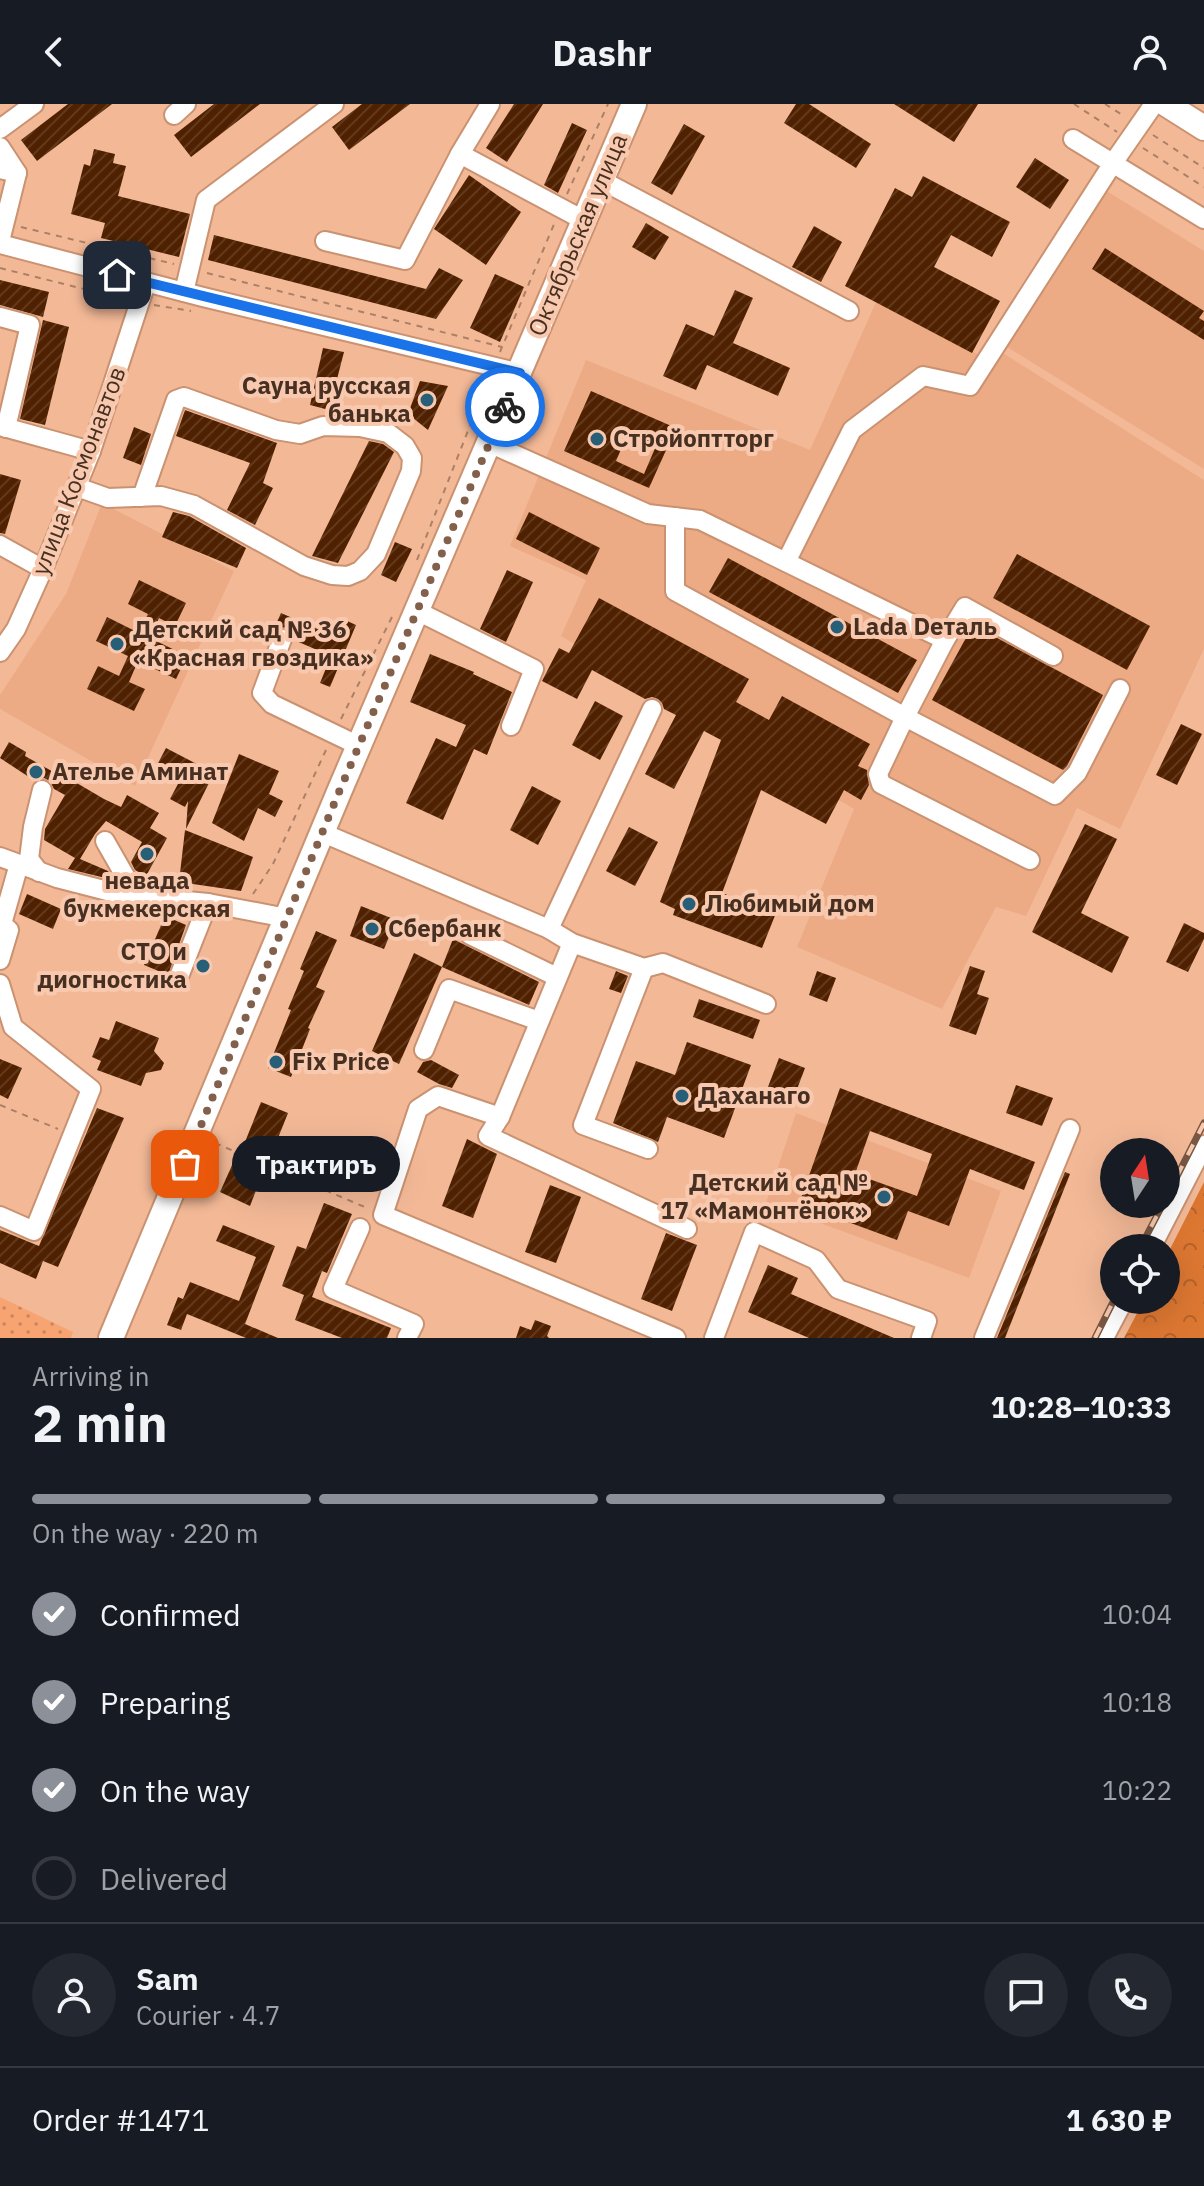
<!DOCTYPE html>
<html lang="en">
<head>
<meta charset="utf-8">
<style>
	:root { --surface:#171b24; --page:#242831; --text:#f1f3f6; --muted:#9ea1a6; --line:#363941; --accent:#8c9099 }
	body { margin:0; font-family:"IBM Plex Sans",sans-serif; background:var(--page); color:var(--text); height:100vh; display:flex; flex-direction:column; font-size:30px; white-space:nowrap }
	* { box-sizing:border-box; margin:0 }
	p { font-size:26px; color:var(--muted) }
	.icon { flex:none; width:44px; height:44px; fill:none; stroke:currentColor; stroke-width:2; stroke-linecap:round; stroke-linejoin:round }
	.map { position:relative; height:1234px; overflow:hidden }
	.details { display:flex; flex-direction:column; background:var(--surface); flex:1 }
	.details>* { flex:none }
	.needle { width:52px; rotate:12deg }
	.buttons { position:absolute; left:1100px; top:1034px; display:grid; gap:16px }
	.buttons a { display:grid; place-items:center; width:80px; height:80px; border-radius:50%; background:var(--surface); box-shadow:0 8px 32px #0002; font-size:40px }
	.pin { position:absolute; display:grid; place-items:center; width:68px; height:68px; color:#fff; margin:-34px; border-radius:16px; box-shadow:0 4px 12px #0006 }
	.courier { position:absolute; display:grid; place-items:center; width:80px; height:80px; margin:-40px; border:6px solid #1a73e8; border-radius:50%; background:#fff; color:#222; box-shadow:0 2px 10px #0007 }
	.bubble { position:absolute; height:56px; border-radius:28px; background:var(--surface); box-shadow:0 8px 32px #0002; font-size:26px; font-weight:700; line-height:56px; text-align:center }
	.head em { font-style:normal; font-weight:700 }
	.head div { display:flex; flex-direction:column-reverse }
	.head { display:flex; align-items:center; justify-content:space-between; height:136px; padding:0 32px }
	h1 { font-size:52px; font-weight:700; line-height:60px }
	.bar { display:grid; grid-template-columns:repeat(4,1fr); gap:12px 8px; align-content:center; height:96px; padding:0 32px }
	.bar i { height:10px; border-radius:6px; background:var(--line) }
	.bar .current { background:var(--accent) }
	.bar p { grid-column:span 4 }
	.line { display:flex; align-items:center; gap:20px; padding:0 32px; border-top:2px solid var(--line) }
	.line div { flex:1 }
	.round { display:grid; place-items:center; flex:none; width:84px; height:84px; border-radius:42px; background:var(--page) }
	ol { padding:0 32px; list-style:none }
	li { display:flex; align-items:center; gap:24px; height:88px }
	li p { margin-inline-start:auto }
	li .icon { padding:8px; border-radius:50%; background:var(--accent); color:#fff; stroke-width:4 }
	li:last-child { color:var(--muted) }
	li i { width:44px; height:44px; border:4px solid var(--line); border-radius:50% }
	header { display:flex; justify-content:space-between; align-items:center; height:104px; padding:0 32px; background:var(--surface); font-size:36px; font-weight:700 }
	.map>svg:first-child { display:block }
	.built { fill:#ecab85 }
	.grass { fill:url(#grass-dots) }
	.forest { fill:url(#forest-crowns) }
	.building { fill:url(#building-hatch); fill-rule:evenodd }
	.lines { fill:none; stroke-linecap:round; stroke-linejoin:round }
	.minor-casing { stroke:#ca9271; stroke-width:22 }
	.major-casing { stroke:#ca9271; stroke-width:28 }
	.path { stroke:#ab8066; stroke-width:2; stroke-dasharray:6 6; stroke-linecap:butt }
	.minor { stroke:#fff; stroke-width:18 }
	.major { stroke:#fff; stroke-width:24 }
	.rail-casing { stroke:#785743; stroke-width:7 }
	.rail { stroke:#f8c9ae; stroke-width:4; stroke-dasharray:12; stroke-linecap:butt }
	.done { stroke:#83604b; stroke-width:8; stroke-dasharray:0 14.4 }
	.route { stroke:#1a73e8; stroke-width:10 }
	.poi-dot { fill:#275f79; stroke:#f8c9ae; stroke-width:3 }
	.labels { text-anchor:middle; stroke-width:8; stroke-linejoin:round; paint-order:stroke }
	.street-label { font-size:24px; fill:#473022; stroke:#f8c9ae }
	.poi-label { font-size:24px; font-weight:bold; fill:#473022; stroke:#f8c9ae; text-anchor:start }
</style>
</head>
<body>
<header><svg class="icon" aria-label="back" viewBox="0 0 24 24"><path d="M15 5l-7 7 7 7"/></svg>Dashr<svg class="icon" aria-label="person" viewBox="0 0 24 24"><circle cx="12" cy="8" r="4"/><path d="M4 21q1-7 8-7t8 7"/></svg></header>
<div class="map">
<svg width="1204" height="1234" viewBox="0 0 1204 1234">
	<defs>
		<pattern id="grass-dots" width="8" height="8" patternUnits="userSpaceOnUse" patternTransform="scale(2)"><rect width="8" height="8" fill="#f7a472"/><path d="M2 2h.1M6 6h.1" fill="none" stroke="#ca865d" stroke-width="1.8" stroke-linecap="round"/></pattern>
		<pattern id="forest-crowns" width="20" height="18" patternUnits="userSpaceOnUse" patternTransform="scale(2)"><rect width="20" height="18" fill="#dc7732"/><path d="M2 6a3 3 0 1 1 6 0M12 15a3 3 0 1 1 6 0" fill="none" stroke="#b4622a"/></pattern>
		<pattern id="building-hatch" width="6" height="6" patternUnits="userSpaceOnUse" patternTransform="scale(2)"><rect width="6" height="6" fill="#4f2100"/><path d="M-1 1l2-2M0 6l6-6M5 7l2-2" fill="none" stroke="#61391c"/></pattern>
	</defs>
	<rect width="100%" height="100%" fill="#f3b997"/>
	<!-- built -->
	<g class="built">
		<path d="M1105,86L1204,147V365L1007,243Z"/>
		<path d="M876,198L993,258L995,244L1204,376V545L1120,725L1077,704L1026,812L996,803L942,905L797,843L854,705L561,532L586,476L510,442L586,256L810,346Z"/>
		<path d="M102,399L234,467L135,682L0,605V591L66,490Z"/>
		<path d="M796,1009L1001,1087L969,1174L766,1099Z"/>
	</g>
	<!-- grass -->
	<path class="grass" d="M0,1193L73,1228L71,1234H0Z"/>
	<!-- forest -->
	<path class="forest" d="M1204,1078V1234H1124L1144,1196H1166V1153Z"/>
	<!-- building -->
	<g class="building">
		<path d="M68,0H112L37,57L21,36Z"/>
		<path d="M214,0H260L191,53L174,31Z"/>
		<path d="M362,0H410L349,46L332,23Z"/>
		<path d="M514,0H543L507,58L486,44Z"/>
		<path d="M796,0H809L871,40L856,64L784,19Z"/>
		<path d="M894,0H978L954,38Z"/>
		<path d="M572,19L587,26L558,89L544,81Z"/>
		<path d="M684,20L705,32L672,91L651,79Z"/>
		<path d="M94,45L115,50L113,59L126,62L118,92L190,110L179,153L101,134L105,119L71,110L84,60L90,62Z"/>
		<path d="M1035,54L1069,76L1050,105L1016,83Z"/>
		<path d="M469,71L521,108L486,161L434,125Z"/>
		<path d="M923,72L1010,118L992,153L951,131L934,163L1000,197L972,249L845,182L895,84L912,93Z"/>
		<path d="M646,119L669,133L655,156L632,143Z"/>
		<path d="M814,122L842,138L821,178L792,163Z"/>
		<path d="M214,131L426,185L439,164L463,176L436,215L208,156Z"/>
		<path d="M1105,144L1204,207L1199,214L1204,217V236L1092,165Z"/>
		<path d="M495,170L524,183L500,238L470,224Z"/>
		<path d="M0,176L49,188L43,213L0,201Z"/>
		<path d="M735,186L753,194L733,239L790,264L778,292L707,261L696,286L663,272L686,220L714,232Z"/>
		<path d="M43,216L69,223L45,321L20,315Z"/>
		<path d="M323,244L344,248L329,306L310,301Z"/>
		<path d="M420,277L448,282L428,326L408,310Z"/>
		<path d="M591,287L676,324L649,384L564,347ZM628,329L656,342L644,370L616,357Z"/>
		<path d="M185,306L277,339L263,379L273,384L255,421L227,406L250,359L176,332Z"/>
		<path d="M134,323L151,330L141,361L123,354Z"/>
		<path d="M369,337L383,340L394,348L338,459L312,452Z"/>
		<path d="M0,370L21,376L5,430L0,429Z"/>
		<path d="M173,408L189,412L246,444L237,464L162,433Z"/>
		<path d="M529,408L600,444L587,471L516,435Z"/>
		<path d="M395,438L412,445L396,478L381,471Z"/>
		<path d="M1017,450L1150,522L1127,566L993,494Z"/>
		<path d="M728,454L917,556L898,589L709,488Z"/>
		<path d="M507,466L533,478L506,538L480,525Z"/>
		<path d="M139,476L186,499L175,522L159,514L150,534L187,552L176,575L138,557L129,578L145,585L134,607L87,585L98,562L119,572L128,552L96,537L107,513L139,529L148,510L128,500Z"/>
		<path d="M599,494L749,575L736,598L769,616L782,592L870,640L858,662L867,666L869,681L861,696L844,686L826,720L761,686L722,789L776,809L762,844L673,811L675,805L660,798L721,636L704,627L674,685L645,670L676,611L664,605L662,599L658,595L652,593L645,595L592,566L577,595L542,577L559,544L569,549Z"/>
		<path d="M281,509L338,534L345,516L356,521L330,583L320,579L331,552L294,536L292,528L287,524L279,523L273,527Z"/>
		<path d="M973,521L1103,591L1067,662L1063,666L932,596Z"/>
		<path d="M430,550L474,568L473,570L512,588L487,651L474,645L443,716L406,699L436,634L456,643L466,621L410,598Z"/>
		<path d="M595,597L623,612L600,656L572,641Z"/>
		<path d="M1181,620L1202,630L1177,681L1156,671Z"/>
		<path d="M9,638L26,648L25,652L57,670L58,668L104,695L121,703L127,691L159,709L150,724L167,734L146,772L135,766L131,758L142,738L106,717L95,730L80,755L108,767L114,776L68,765L75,754L44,736L45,725L65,691L54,685L50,677L44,674L35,677L0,654Z"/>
		<path d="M166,644L214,669L186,725L188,697L185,703L170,695L179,678L156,663Z"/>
		<path d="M239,650L279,667L269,690L283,697L275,713L258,704L244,737L212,719Z"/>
		<path d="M532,682L561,697L538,741L510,726Z"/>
		<path d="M1085,720L1117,735L1081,809L1129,833L1112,869L1032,828Z"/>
		<path d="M629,723L658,738L635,782L606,767Z"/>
		<path d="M185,726L253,753L241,787L179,778Z"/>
		<path d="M27,790L61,805L53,825L19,810Z"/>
		<path d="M361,802L396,816L384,845L350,832Z"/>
		<path d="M165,812L186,821L168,871L144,861Z"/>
		<path d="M1184,819L1204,829V835L1188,868L1166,858Z"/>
		<path d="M316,827L337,836L316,883L325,887L308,924L310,925L291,973L268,964L291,906L288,905L304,867L300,865Z"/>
		<path d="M453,835L539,878L529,901L442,863Z"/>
		<path d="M414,849L442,863L399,960L372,947Z"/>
		<path d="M970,862L985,867L977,890L989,894L976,931L949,922Z"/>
		<path d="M616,867L628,872L621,889L609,885Z"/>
		<path d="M817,867L836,874L827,898L809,891Z"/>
		<path d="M699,895L760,916L753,935L693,913Z"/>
		<path d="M116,917L159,934L154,947L164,959L161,966L146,969L141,982L97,966L101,957L92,953L100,933L109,936Z"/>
		<path d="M687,938L751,961L724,1034L667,1013L658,1038L613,1019L636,957L675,971Z"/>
		<path d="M779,954L805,964L794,993L768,983Z"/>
		<path d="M0,955L22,964L8,995L0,991Z"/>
		<path d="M431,956L459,971L452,984L439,980L417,968L423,958Z"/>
		<path d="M1016,981L1053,994L1042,1022L1006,1009Z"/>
		<path d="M840,984L1035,1058L1024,1086L970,1065L949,1122L908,1107L897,1136L799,1100ZM870,1027L932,1050L917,1092L855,1070Z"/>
		<path d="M261,998L288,1009L272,1049L245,1038Z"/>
		<path d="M97,1004L124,1014L58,1163L43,1157L36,1175L0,1159V1126L39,1142Z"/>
		<path d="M467,1035L497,1050L473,1114L442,1102Z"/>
		<path d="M233,1059L262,1071L250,1102L220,1088Z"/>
		<path d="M1065,1068L1070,1070L1005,1234H997Z"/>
		<path d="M550,1081L581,1093L556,1159L525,1148Z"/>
		<path d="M324,1099L352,1110L327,1169L322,1167L312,1193L391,1224L387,1234H342L295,1216L304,1191L282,1182L297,1142L306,1145Z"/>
		<path d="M223,1121L275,1142L245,1220L278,1234H246L187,1210L181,1226L167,1221L178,1193L183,1195L190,1178L239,1197L256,1153L216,1137Z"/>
		<path d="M666,1129L697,1141L672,1207L641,1195Z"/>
		<path d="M768,1161L798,1174L791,1190L894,1234H809L748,1208Z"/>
		<path d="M535,1216L551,1222L547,1232L549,1234H516L520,1222L531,1226Z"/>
	</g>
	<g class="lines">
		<!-- minor casing -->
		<g class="minor-casing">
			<g id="minor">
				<path d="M174,11L186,0"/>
				<path d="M0,25L34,0"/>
				<path d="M1073,35L1204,115"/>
				<path d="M0,43L17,69L0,65"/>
				<path d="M460,50L490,0"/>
				<path d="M601,76L849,207"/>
				<path d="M0,137L17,69"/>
				<path d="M325,137L405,156L460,50L574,111"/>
				<path d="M0,140L203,193L520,269"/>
				<path d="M184,188L206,96L334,0"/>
				<path d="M0,213L30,221L6,324"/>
				<path d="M0,322L91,347"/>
				<path d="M489,339L648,410L700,416L945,536L965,503L1053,552"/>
				<path d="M77,383L108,394L161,392L194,401L304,462L332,471L348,472L360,467L376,450L411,367L412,354L405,342L388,329L360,323L323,322L300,330L276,326L184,293L176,296L142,393"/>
				<path d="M675,413V487L905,613L945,536"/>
				<path d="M0,441L43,465"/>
				<path d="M786,458L852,326L923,272L970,282L1113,59L1154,0"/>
				<path d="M417,507L534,565L511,622"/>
				<path d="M282,535L262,589L272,600L351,638"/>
				<path d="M0,548L16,525L43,465L91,347L146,179"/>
				<path d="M323,729L549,825L572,839L644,864L663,859L766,900"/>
				<path d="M105,737L129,779L134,793"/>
				<path d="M0,753L57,774L123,791L208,799L287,814"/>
				<path d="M1030,756L881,680L878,670L905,613L1055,691L1077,669L1120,585"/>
				<path d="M39,768L29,755L33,723L42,686"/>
				<path d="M549,825L652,605"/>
				<path d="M470,831L557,873"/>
				<path d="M572,839L500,1013L488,1032L687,1125"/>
				<path d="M0,856L9,826L2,820L19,760"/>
				<path d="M644,864L583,1021L648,1045"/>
				<path d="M180,870L208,799"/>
				<path d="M0,880L13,923L91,985L34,1127L0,1112"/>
				<path d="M424,946L449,885L539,917"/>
				<path d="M500,1013L438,992L418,1005L383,1111L676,1234"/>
				<path d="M360,1124L333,1185L414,1220L407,1234"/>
				<path d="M1151,1144L1204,1041"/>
				<path d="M714,1234L754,1128L816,1156L838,1185L927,1217L921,1234"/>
				<path d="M984,1234L1070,1025"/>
				<path d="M1104,1234L1124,1196"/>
			</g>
		</g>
		<!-- major casing -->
		<g class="major-casing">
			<g id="major">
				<path d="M1166,0L1204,24"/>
				<path d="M111,1234L339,688L634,0"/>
			</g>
		</g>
		<!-- path -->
		<g class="path">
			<path d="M1074,0L1117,28"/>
			<path d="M1105,0L1124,12"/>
			<path d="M1153,31L1204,64"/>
			<path d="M1143,44L1204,83"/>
			<path d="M567,90L608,0"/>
			<path d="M21,123L174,160"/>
			<path d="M0,164L124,195"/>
			<path d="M207,169L502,243"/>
			<path d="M154,201L191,207"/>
			<path d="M500,248L555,118"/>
			<path d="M417,456L488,276"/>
			<path d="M341,615L392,513"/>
			<path d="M253,790L273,760L326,646"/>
			<path d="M0,1001L58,1025"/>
			<path d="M215,1039L367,1104"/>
		</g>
		<!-- minor -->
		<use href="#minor" class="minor"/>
		<!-- major -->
		<use href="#major" class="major"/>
		<!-- rail casing -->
		<g class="rail-casing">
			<g id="rail">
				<path d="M1166,1094L1204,1019"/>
				<path d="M1140,1144L1163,1100"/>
				<path d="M1095,1234L1114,1196"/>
			</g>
		</g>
		<!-- rail -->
		<use href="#rail" class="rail"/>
	</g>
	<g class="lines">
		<!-- done -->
		<path class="done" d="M185,1060L339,688L505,303"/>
		<!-- route -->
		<path class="route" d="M117,171L520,269L505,303"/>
	</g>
	<!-- markers -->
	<g class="poi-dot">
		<circle cx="427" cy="296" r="8"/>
		<circle cx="597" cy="335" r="8"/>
		<circle cx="837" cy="523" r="8"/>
		<circle cx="117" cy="540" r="8"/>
		<circle cx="36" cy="668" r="8"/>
		<circle cx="147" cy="750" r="8"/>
		<circle cx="689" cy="800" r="8"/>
		<circle cx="372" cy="825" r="8"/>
		<circle cx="203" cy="862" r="8"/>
		<circle cx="276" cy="958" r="8"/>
		<circle cx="682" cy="992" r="8"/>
		<circle cx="884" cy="1093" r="8"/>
	</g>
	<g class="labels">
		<!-- street labels -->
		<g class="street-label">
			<text transform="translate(578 131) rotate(-67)" y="8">Октябрьская улица</text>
			<text transform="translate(79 367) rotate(-69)" y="8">улица Космонавтов</text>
		</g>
		<!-- poi labels -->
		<g class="poi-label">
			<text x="411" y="290" text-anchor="end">Сауна русская<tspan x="411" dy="28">банька</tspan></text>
			<text x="613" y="343">Стройоптторг</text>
			<text x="853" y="531">Lada Dеталь</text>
			<text x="133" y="534">Детский сад № 36<tspan x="133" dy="28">«Красная гвоздика»</tspan></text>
			<text x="52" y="676">Ателье Аминат</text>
			<text x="147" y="785" text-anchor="middle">невада<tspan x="147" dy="28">букмекерская</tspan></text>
			<text x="705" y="808">Любимый дом</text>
			<text x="388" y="833">Сбербанк</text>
			<text x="187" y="856" text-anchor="end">СТО и<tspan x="187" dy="28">диогностика</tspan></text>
			<text x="292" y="966">Fix Price</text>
			<text x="698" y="1000">Даханаго</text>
			<text x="868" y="1087" text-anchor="end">Детский сад №<tspan x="868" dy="28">17 «Мамонтёнок»</tspan></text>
		</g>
	</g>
</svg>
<div class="buttons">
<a><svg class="needle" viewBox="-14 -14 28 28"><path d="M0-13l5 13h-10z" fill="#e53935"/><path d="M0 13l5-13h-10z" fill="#9ea1a6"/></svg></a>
<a><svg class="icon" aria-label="locate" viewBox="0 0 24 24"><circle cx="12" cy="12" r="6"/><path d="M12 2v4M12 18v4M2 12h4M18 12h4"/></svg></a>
</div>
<div class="pin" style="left:185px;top:1060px;background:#ea580c"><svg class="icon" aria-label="bag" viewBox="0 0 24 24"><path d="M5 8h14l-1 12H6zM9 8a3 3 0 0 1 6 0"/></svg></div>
<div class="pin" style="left:117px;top:171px;background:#1f2937"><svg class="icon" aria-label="home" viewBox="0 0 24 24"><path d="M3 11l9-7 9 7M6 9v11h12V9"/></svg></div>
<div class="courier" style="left:505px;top:303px"><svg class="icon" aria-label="bike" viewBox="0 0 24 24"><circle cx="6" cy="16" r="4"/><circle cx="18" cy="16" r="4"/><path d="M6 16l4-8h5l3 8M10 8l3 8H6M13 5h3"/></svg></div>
<div class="bubble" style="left:232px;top:1032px;width:168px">Трактиръ</div>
</div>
<section class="details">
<div class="head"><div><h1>2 min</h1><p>Arriving in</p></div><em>10:28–10:33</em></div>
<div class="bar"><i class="current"></i><i class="current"></i><i class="current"></i><i></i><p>On the way · 220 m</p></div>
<ol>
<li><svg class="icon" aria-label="check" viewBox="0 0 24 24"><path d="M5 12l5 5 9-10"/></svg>Confirmed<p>10:04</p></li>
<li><svg class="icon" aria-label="check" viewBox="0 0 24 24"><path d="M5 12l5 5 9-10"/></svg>Preparing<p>10:18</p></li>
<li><svg class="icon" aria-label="check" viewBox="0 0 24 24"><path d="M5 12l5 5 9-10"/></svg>On the way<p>10:22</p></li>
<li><i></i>Delivered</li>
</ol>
<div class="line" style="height:144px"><a class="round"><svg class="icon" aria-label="person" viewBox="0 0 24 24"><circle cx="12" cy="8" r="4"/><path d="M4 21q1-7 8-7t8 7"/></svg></a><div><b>Sam</b><p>Courier · 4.7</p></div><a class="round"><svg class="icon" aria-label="chat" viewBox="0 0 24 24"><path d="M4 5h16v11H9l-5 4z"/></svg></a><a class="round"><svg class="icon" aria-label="phone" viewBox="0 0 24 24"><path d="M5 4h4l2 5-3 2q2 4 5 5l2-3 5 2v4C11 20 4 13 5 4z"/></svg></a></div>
<div class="line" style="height:104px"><div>Order #1471</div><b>1 630 ₽</b></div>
</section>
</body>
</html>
